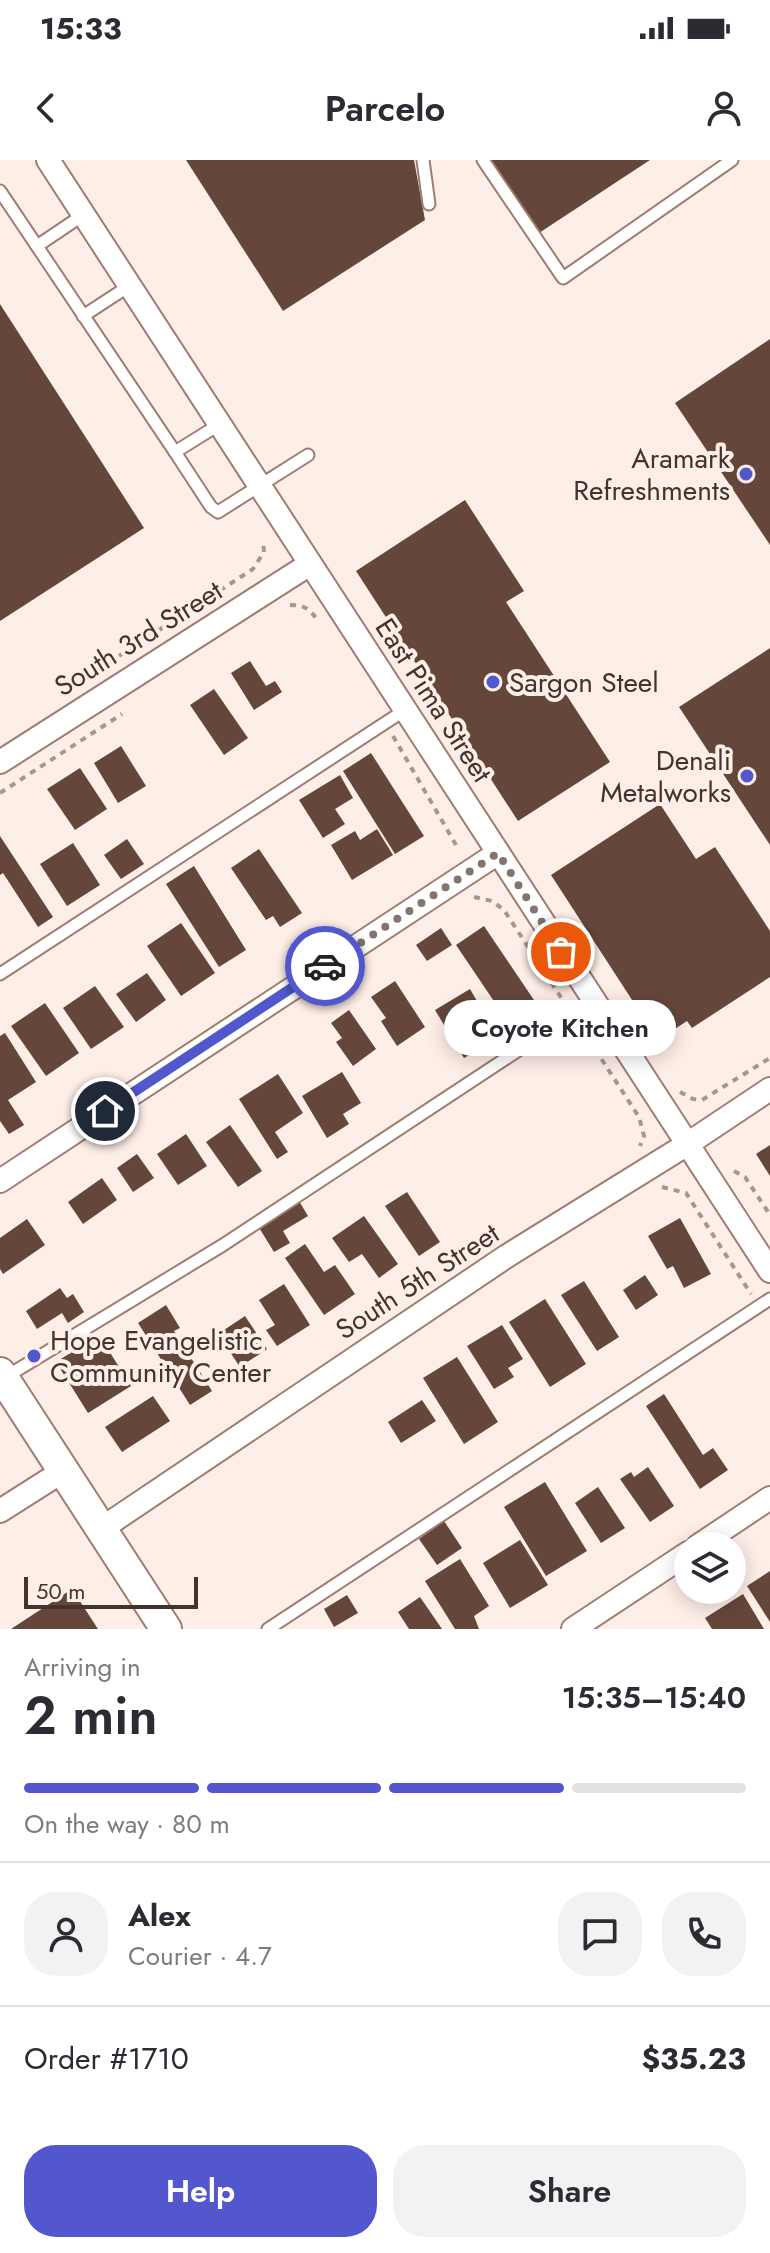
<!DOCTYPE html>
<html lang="en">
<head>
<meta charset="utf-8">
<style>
	:root { --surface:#fff; --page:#f2f2f3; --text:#2b2b33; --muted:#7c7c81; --line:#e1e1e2; --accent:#5357cd }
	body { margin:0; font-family:Jost,sans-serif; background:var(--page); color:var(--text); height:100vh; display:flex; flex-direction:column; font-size:30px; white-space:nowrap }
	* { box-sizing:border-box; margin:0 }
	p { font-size:26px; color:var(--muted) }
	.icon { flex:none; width:44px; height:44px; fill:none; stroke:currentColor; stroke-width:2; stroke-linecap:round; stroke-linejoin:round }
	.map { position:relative; height:1469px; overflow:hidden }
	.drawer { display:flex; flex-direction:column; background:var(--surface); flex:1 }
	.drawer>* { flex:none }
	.fabs { position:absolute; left:674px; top:1372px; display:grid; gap:16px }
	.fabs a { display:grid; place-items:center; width:72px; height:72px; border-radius:50%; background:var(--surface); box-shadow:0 4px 20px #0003; font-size:40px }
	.scale { position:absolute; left:24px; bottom:20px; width:174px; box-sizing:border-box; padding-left:8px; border:4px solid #43332e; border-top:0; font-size:22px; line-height:28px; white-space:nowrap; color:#43332e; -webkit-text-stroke:6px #feeee8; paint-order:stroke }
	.pin { position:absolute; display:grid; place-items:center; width:68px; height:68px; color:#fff; margin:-34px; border:4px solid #fff; border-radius:50%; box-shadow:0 2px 8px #0007 }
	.courier { position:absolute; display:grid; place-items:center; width:80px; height:80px; margin:-40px; border:6px solid #5357cd; border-radius:50%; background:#fff; color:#222; box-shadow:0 2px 10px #0007 }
	.bubble { position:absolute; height:56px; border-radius:28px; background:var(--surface); box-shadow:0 4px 20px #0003; font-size:26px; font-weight:600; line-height:56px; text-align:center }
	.summary em { font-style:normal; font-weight:600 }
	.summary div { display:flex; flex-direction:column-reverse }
	.summary { display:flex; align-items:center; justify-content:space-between; height:136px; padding:0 24px }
	h1 { font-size:52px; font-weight:600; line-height:60px }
	.bar { display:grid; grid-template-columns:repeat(4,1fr); gap:12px 8px; align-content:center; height:96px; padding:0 24px }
	.bar i { height:10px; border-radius:6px; background:var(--line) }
	.bar .active { background:var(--accent) }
	.bar p { grid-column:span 4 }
	.line { display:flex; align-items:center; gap:20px; padding:0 24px; border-top:2px solid var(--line) }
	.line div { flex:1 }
	.round { display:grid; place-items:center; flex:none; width:84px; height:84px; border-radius:32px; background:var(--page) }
	.primary-button { display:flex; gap:16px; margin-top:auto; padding:16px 24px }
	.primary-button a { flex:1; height:92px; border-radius:32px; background:var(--accent); color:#fff; font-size:32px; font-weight:600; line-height:92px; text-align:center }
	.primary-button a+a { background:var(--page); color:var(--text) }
	.status { display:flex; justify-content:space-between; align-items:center; height:56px; padding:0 40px; background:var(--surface); direction:ltr }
	.status svg { height:22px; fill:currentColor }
	header { display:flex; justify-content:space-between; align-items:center; height:104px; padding:0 24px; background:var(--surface); font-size:36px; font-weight:600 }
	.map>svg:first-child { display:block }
	.building { fill:#65463a }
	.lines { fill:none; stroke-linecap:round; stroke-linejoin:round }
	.lane-casing { stroke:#a07d71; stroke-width:15 }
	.street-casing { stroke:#a07d71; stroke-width:26 }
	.secondary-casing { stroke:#a07d71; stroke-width:34 }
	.path { stroke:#a69690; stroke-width:4; stroke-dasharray:6 6; stroke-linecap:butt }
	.lane { stroke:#fff; stroke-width:11 }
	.street { stroke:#fff; stroke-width:22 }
	.secondary { stroke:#fff; stroke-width:30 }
	.done { stroke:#84746f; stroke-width:8; stroke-dasharray:0 14.4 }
	.route { stroke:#5357cd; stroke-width:10 }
	.poi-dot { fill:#5357cd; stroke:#feeee8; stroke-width:3 }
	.labels { text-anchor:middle; stroke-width:8; stroke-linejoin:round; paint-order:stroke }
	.poi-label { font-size:28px; fill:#43332e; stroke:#feeee8; text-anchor:end }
	.street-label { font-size:28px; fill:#43332e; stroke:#feeee8 }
</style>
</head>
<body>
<div class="status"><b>15:33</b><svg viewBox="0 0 49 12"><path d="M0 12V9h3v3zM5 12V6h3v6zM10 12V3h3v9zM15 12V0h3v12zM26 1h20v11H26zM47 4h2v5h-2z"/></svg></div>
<header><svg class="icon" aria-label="back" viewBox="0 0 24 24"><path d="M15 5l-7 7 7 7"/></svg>Parcelo<svg class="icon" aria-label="person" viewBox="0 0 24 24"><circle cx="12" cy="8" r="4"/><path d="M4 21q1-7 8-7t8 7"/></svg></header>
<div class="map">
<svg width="770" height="1469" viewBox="0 0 770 1469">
	<rect width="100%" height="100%" fill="#feeee8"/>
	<!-- building -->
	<g class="building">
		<path d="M186,0H414L425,60L283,151Z"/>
		<path d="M490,0H650L539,73Z"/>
		<path d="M0,144L144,368L0,461Z"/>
		<path d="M770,179V385L675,243Z"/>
		<path d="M465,340L524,431L506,442L610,602L518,661L356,411Z"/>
		<path d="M770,488V685L679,547Z"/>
		<path d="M250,501L266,526L275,521L282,532L254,550L231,513Z"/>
		<path d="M214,529L248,578L224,595L190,545Z"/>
		<path d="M121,586L146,626L118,643L94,603Z"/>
		<path d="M371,593L424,676L395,694L343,611Z"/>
		<path d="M80,608L107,649L75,670L47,629Z"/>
		<path d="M340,615L353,638L335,649L345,664L323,678L299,640Z"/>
		<path d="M660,644L696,699L715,687L770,771V817L692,868L687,861L658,880L551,715Z"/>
		<path d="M377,669L393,695L352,720L331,685L355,671L360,680Z"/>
		<path d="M0,676L53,757L38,767L3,713L0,715Z"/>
		<path d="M127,679L144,704L121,719L104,695Z"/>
		<path d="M73,683L100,725L67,746L40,704Z"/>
		<path d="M259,689L302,753L280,767L273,756L266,760L231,708Z"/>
		<path d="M194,706L246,790L219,807L166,724Z"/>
		<path d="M181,763L215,813L181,836L147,786Z"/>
		<path d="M484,766L540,849L512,868L456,785Z"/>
		<path d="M441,768L452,785L427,801L416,785Z"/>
		<path d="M147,813L166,840L136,862L116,834Z"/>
		<path d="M395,821L425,867L397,886L381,861L386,858L371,837Z"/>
		<path d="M95,826L124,867L91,889L63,848Z"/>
		<path d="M470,829L481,848L477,850L495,880L464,898L435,850Z"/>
		<path d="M45,843L79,893L46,916L11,866Z"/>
		<path d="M349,850L376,889L353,906L336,882L342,878L331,863Z"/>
		<path d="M5,873L36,922L8,940L24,965L9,974L0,961V876Z"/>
		<path d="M342,912L361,943L343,954L349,964L327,978L302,936Z"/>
		<path d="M278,914L303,953L275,972L288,992L277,999L239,939Z"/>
		<path d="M230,965L262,1011L238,1027L206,982Z"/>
		<path d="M186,974L207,1006L178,1025L157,994Z"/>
		<path d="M770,985V1016L756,994Z"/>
		<path d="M137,994L154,1018L133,1032L117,1008Z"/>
		<path d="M102,1018L117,1040L83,1064L68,1042Z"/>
		<path d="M407,1032L440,1082L419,1096L385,1046Z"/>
		<path d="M299,1041L308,1056L283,1071L290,1083L274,1092L258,1066Z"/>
		<path d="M364,1056L398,1104L379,1118L362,1094L349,1102L332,1078Z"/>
		<path d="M680,1058L711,1114L684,1128L673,1106L667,1109L648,1076Z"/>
		<path d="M27,1059L45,1085L3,1114L0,1109V1078Z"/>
		<path d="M305,1084L324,1112L335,1105L355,1134L324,1155L285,1098Z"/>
		<path d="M645,1115L658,1135L636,1150L623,1130Z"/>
		<path d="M584,1121L619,1177L597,1191L561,1135Z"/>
		<path d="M284,1124L310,1165L277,1186L266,1170L275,1165L259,1140Z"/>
		<path d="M60,1128L67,1138L73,1134L84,1152L68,1163L62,1153L37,1169L26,1151Z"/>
		<path d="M545,1139L586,1204L550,1227L509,1162Z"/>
		<path d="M166,1145L180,1168L174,1171L212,1231L190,1245L138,1163Z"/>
		<path d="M245,1156L267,1189L240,1207L218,1174Z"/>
		<path d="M502,1165L523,1199L508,1208L514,1217L494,1229L467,1186Z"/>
		<path d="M99,1175L131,1226L88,1253L56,1202Z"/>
		<path d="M457,1197L498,1262L464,1284L423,1218Z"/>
		<path d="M664,1234L703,1295L713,1288L728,1310L700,1329L646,1246Z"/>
		<path d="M153,1236L170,1261L122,1292L105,1267Z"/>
		<path d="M422,1240L436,1261L401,1283L388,1262Z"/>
		<path d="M648,1307L674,1346L650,1362L620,1319L631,1312L634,1317Z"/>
		<path d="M545,1322L587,1391L546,1416L504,1347Z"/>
		<path d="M598,1327L625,1368L601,1383L575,1343Z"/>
		<path d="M444,1361L462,1388L437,1405L419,1379Z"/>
		<path d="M520,1380L548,1425L510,1448L483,1403Z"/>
		<path d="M460,1399L489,1446L474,1456L479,1469H455L425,1421Z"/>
		<path d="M770,1411V1462L747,1426Z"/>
		<path d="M72,1429L98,1469H11Z"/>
		<path d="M743,1434L764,1469H712L705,1458Z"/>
		<path d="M347,1435L358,1453L334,1467L324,1449Z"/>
		<path d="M420,1437L442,1469H409L398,1452Z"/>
	</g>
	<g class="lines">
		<!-- lane casing -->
		<g class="lane-casing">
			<g id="lane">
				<path d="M423,0L429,44"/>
				<path d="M483,0L563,118L732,0"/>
				<path d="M0,31L175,292L220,264"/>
				<path d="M37,86L83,55"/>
				<path d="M83,156L129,126"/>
				<path d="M175,292L211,347L218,352L308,295"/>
				<path d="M0,814L405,550"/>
				<path d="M4,1218L223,1085L593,841"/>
				<path d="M268,1469L770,1139"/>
			</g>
		</g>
		<!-- street casing -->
		<g class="street-casing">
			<g id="street">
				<path d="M48,0L770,1111"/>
				<path d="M0,602L310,404"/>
				<path d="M0,1021L498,693"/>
				<path d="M0,1351L63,1311"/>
				<path d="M101,1369L507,1096L686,985L770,929"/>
				<path d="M698,1386L770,1338"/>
				<path d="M573,1469L688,1393"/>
			</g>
		</g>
		<!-- secondary casing -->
		<g class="secondary-casing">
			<path id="secondary" d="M0,1213L166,1469"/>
		</g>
		<!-- path -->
		<g class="path">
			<path d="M290,445C305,445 310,449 318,461"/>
			<path d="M99,509L253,409L264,392L263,381"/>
			<path d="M393,576L456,685"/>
			<path d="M0,633L122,554"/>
			<path d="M474,737L492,741L504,750L564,842"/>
			<path d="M582,869L639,957L644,976L640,986"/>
			<path d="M680,932L693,939L702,940L770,898"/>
			<path d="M734,1011L745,1017L770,1055"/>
			<path d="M662,1027L686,1033L751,1134"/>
		</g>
		<!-- lane -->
		<use href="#lane" class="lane"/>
		<!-- street -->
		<use href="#street" class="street"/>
		<!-- secondary -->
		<use href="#secondary" class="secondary"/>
	</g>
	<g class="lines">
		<!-- done -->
		<path class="done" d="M325,806L498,693L561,792"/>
		<!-- route -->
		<path class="route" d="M105,951L325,806"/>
	</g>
	<!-- markers -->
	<g class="poi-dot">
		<circle cx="746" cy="314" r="8"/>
		<circle cx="493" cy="522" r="8"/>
		<circle cx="747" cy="616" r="8"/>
		<circle cx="34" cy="1196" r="8"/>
	</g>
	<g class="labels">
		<!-- poi labels -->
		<g class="poi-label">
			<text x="730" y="308">Aramark<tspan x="730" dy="32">Refreshments</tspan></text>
			<text x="509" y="532" text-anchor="start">Sargon Steel</text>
			<text x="731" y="610">Denali<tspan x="731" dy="32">Metalworks</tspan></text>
			<text x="50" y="1190" text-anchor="start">Hope Evangelistic<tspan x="50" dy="32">Community Center</tspan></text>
		</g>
		<!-- street labels -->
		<g class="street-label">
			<text transform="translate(138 478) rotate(-32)" y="10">South 3rd Street</text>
			<text transform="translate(434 540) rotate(57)" y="10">East Pima Street</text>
			<text transform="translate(417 1121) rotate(-33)" y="10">South 5th Street</text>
		</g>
	</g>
</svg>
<div class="fabs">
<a><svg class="icon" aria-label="layers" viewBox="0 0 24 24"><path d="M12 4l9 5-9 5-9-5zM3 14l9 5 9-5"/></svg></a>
</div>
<div class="scale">50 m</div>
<div class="pin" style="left:561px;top:792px;background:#ea580c"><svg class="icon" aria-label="bag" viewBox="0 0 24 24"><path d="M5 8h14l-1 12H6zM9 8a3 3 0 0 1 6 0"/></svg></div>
<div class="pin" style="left:105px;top:951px;background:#1f2937"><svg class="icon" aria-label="home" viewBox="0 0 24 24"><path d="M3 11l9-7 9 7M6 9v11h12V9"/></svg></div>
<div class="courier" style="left:325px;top:806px"><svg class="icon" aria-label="car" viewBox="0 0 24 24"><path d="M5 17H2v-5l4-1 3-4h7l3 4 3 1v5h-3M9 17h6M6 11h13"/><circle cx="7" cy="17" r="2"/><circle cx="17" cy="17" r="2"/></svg></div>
<div class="bubble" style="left:444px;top:840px;width:232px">Coyote Kitchen</div>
</div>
<section class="drawer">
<div class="summary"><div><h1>2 min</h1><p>Arriving in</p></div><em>15:35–15:40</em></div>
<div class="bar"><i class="active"></i><i class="active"></i><i class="active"></i><i></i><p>On the way · 80 m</p></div>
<div class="line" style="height:144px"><a class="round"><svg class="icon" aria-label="person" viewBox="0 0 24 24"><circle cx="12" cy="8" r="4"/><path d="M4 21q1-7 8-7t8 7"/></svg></a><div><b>Alex</b><p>Courier · 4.7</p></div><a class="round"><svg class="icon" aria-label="chat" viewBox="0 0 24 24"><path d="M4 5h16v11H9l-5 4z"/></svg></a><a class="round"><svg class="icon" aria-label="phone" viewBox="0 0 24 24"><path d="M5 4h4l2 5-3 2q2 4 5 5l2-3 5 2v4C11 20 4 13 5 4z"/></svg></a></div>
<div class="line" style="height:104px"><div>Order #1710</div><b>$35.23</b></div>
<div class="primary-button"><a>Help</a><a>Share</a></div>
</section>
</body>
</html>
